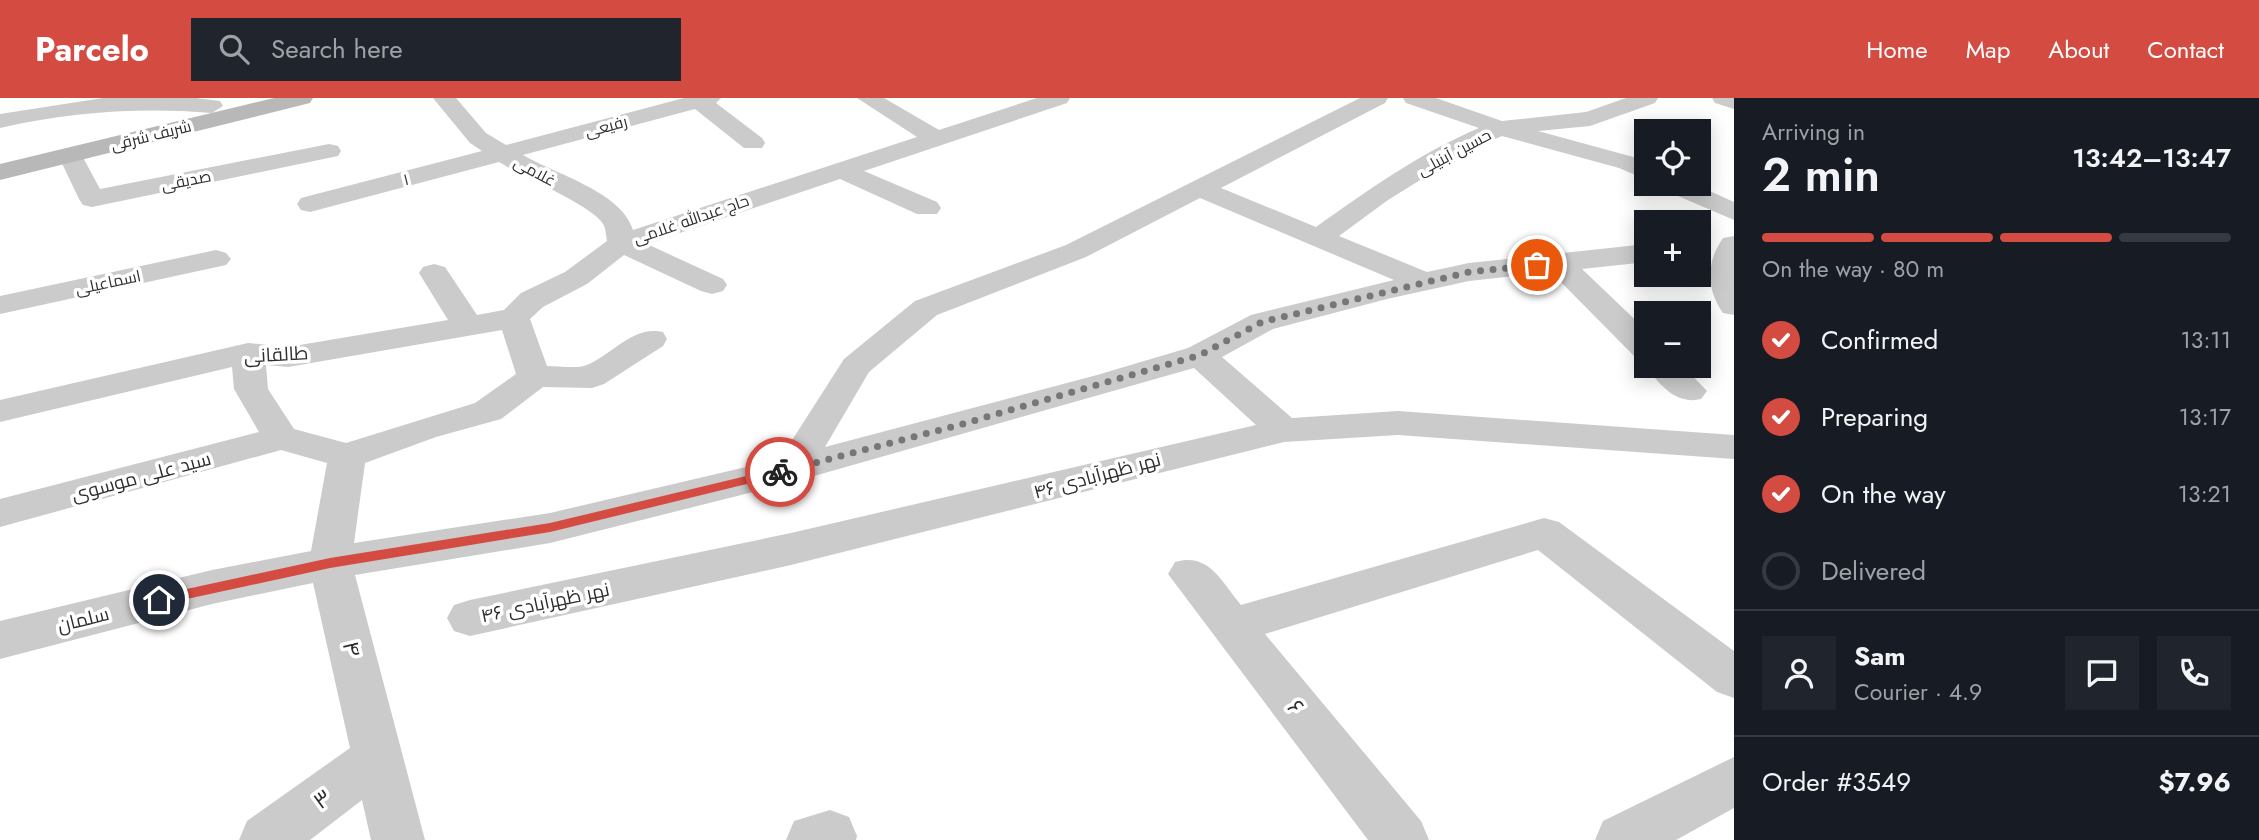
<!DOCTYPE html>
<html lang="en">
<head>
<meta charset="utf-8">
<style>
	:root { --surface:#171b24; --page:#20242c; --text:#f1f3f6; --muted:#9ea1a6; --line:#363941; --accent:#d44b41 }
	body { margin:0; font-family:Jost,Cairo,sans-serif; background:var(--page); color:var(--text); height:100vh; display:flex; flex-direction:column; font-size:26px; white-space:nowrap }
	* { box-sizing:border-box; margin:0 }
	p { font-size:23px; color:var(--muted) }
	.icon { flex:none; width:38px; height:38px; fill:none; stroke:currentColor; stroke-width:2; stroke-linecap:round; stroke-linejoin:round }
	.map { position:relative; flex:1; overflow:hidden }
	.side { display:flex; flex-direction:column; background:var(--surface); width:525px }
	.side>* { flex:none }
	.fabs { position:absolute; left:1634px; top:21px; display:grid; gap:14px }
	.fabs a { display:grid; place-items:center; width:77px; height:77px; border-radius:0px; background:var(--surface); box-shadow:0 4px 18px #0003; font-size:35px }
	.pin { position:absolute; display:grid; place-items:center; width:60px; height:60px; color:#fff; margin:-30px; border:4px solid #fff; border-radius:50%; box-shadow:0 2px 7px #0007 }
	.courier { position:absolute; display:grid; place-items:center; width:70px; height:70px; margin:-35px; border:5px solid #d44b41; border-radius:50%; background:#fff; color:#222; box-shadow:0 2px 9px #0007 }
	.head em { font-style:normal; font-weight:600 }
	.head div { display:flex; flex-direction:column-reverse }
	.head { display:flex; align-items:center; justify-content:space-between; height:119px; padding:0 28px }
	h1 { font-size:46px; font-weight:600; line-height:52px }
	.bar { display:grid; grid-template-columns:repeat(4,1fr); gap:10px 7px; align-content:center; height:84px; padding:0 28px }
	.bar i { height:9px; border-radius:5px; background:var(--line) }
	.bar .current { background:var(--accent) }
	.bar p { grid-column:span 4 }
	.line { display:flex; align-items:center; gap:18px; padding:0 28px; border-top:2px solid var(--line) }
	.line div { flex:1 }
	.round { display:grid; place-items:center; flex:none; width:74px; height:74px; border-radius:0px; background:var(--page) }
	ol { padding:0 28px; list-style:none }
	li { display:flex; align-items:center; gap:21px; height:77px }
	li p { margin-inline-start:auto }
	li .icon { padding:7px; border-radius:50%; background:var(--accent); color:#fff; stroke-width:4 }
	li:last-child { color:var(--muted) }
	li i { width:38px; height:38px; border:4px solid var(--line); border-radius:50% }
	header { display:flex; align-items:center; gap:42px; box-sizing:border-box; height:98px; padding:0 35px; background:var(--accent); color:#fff }
	header strong { font-size:33px }
	nav { display:flex; gap:38px; margin-inline-start:auto; font-size:24px }
	.search { width:490px; height:63px; background:var(--page); display:flex; align-items:center; gap:18px; box-sizing:border-box; padding:0 24px; border-radius:0px; color:var(--muted); font-size:26px }
	main { display:flex; flex:1; min-height:0 }
	.map>svg:first-child { display:block }
	.lines { fill:none; stroke-linecap:round; stroke-linejoin:round }
	.street { fill:#cbcbcb; fill-rule:evenodd }
	.secondary { fill:#b8b8b8; fill-rule:evenodd }
	.route { fill:#d44b41 }
	.done { stroke:#777; stroke-width:7; stroke-dasharray:0 12.6 }
	.labels { text-anchor:middle; stroke-width:7; stroke-linejoin:round; paint-order:stroke }
	.far-street-label { font-size:16px; fill:#2e2e2e; stroke:#fff }
	.street-label { font-size:19px; fill:#2e2e2e; stroke:#fff }
	.near-street-label { font-size:23px; fill:#2e2e2e; stroke:#fff }
</style>
</head>
<body>
<header>
<strong>Parcelo</strong>
<div class="search"><svg class="icon" aria-label="search" viewBox="0 0 24 24"><circle cx="10" cy="10" r="6"/><path d="M15 15l6 6"/></svg>Search here</div>
<nav><a>Home</a><a>Map</a><a>About</a><a>Contact</a></nav>
</header>
<main>
<div class="map">
<svg width="1734" height="742" viewBox="0 0 1734 742">
	<rect width="100%" height="100%" fill="#fff"/>
	<g class="lines">
		<!-- street -->
		<g class="street">
			<path d="M103,0H196L220,3L223,8L212,15C140,9 71,14 0,30V16Z"/>
			<path d="M433,0H456L486,35L506,47L684,0H721L716,5L762,40L765,45L762,50H744L695,11L523,57C555,76 622,94 633,132L917,39L857,0H884L939,32L1037,0H1070L1067,5L864,73L937,104L941,110L937,116H917L840,81L647,146L723,181L727,187L723,193L712,196L701,193L624,157L587,186L543,209L530,221L547,268C559,268 577,271 587,267C613,256 633,227 663,234L667,241L663,248L604,286L592,290L543,289L501,321L436,339L365,365L354,445L550,415L780,361L844,261L915,203L1066,147L1360,0H1388L1385,5L1221,90L1316,129C1368,92 1420,55 1479,30L1406,5L1403,0H1436L1502,23L1586,14L1626,0H1658L1655,5L1590,28L1538,33L1637,60L1647,64V82L1619,70L1502,38L1467,53L1388,102L1339,138L1427,174L1469,165L1647,146V164L1582,171L1647,233V262L1635,259L1551,174L1469,183L1387,201L1273,231L1222,259L1292,320L1398,313L1734,337V361L1398,337L1284,344L791,467L470,538L454,533L447,520L454,507L470,502L791,435L1256,327L1194,270L793,384L550,445L355,477L425,742H371L362,702L310,742H239L247,723L350,650L313,485L212,506L0,561V523L212,472L311,453L327,365L281,352L0,429V401L259,334L234,291L232,269L0,324V302L248,245L288,249L448,222L419,175L423,169L434,166L445,169L477,217L504,212L521,195L565,174L607,143C606,138 606,130 603,126C594,109 520,77 499,64L310,114L301,112L297,106L301,100L482,53L470,45ZM1200,100L1394,182L1251,217L1188,250L1097,277L825,349L869,274L937,217L1086,159ZM502,232L516,276L475,305L346,345L294,331L268,291L266,267L288,269Z"/>
			<path d="M1712,0H1734V11L1715,5Z"/>
			<path d="M329,46L338,48L341,53L338,58L92,109L83,107L79,101L58,57L61,52H79L100,91Z"/>
			<path d="M1660,86H1694L1734,104V122L1664,92Z"/>
			<path d="M1734,138V217L1723,215C1706,191 1706,164 1723,140Z"/>
			<path d="M216,152L226,155L231,161L226,167L0,216V198Z"/>
			<path d="M1646,268H1683L1707,293L1701,301C1677,307 1660,288 1646,268Z"/>
			<path d="M1544,420L1559,424L1734,553V600L1717,594L1538,452L1265,536L1421,723L1429,742H1368L1168,476L1175,464C1209,454 1221,483 1241,507Z"/>
			<path d="M1734,659V710L1676,742H1595L1603,723Z"/>
			<path d="M830,712L849,719L857,738L856,742H786L794,723Z"/>
		</g>
		<!-- secondary -->
		<path class="secondary" d="M274,0H313L310,5L0,82V66Z"/>
	</g>
	<!-- route -->
	<path class="route" d="M780,370L784,371V377L550,434L330,470L159,507L153,502L159,497L330,460L550,425Z"/>
	<g class="lines">
		<!-- done -->
		<path class="done" d="M780,374L959,327L1200,257L1262,224L1469,174L1537,167"/>
	</g>
	<g class="labels">
		<!-- far-street labels -->
		<g class="far-street-label">
			<text transform="translate(606 28) rotate(-15)" y="6">رفیعی</text>
			<text transform="translate(151 37) rotate(-14)" y="6">شریف شرقی</text>
			<text transform="translate(1454 54) rotate(-28)" y="6">حسین آبنیلی</text>
			<text transform="translate(535 73) rotate(28)" y="6">غلامی</text>
			<text transform="translate(406 81) rotate(-14)" y="6">۱</text>
			<text transform="translate(186 82) rotate(-11)" y="6">صدیقی</text>
			<text transform="translate(691 121) rotate(-19)" y="6">حاج عبدالله غلامی</text>
			<text transform="translate(108 184) rotate(-12)" y="6">اسماعیلی</text>
		</g>
		<!-- street labels -->
		<g class="street-label">
			<text transform="translate(276 256) rotate(-3)" y="7">طالقانی</text>
			<text transform="translate(1097 377) rotate(-15)" y="7">نهر ظهرآبادی ۴۶</text>
			<text transform="translate(141 378) rotate(-15)" y="7">سید علی موسوی</text>
			<text transform="translate(545 504) rotate(-12)" y="7">نهر ظهرآبادی ۴۶</text>
			<text transform="translate(83 521) rotate(-14)" y="7">سلمان</text>
		</g>
		<!-- near-street labels -->
		<g class="near-street-label">
			<text transform="translate(352 551) rotate(76)" y="8">۴</text>
			<text transform="translate(1296 609) rotate(51)" y="8">۶</text>
			<text transform="translate(322 701) rotate(-36)" y="8">۳</text>
		</g>
	</g>
</svg>
<div class="fabs">
<a><svg class="icon" aria-label="locate" viewBox="0 0 24 24"><circle cx="12" cy="12" r="6"/><path d="M12 2v4M12 18v4M2 12h4M18 12h4"/></svg></a>
<a>+</a>
<a>−</a>
</div>
<div class="pin" style="left:1537px;top:167px;background:#ea580c"><svg class="icon" aria-label="bag" viewBox="0 0 24 24"><path d="M5 8h14l-1 12H6zM9 8a3 3 0 0 1 6 0"/></svg></div>
<div class="pin" style="left:159px;top:502px;background:#1f2937"><svg class="icon" aria-label="home" viewBox="0 0 24 24"><path d="M3 11l9-7 9 7M6 9v11h12V9"/></svg></div>
<div class="courier" style="left:780px;top:374px"><svg class="icon" aria-label="bike" viewBox="0 0 24 24"><circle cx="6" cy="16" r="4"/><circle cx="18" cy="16" r="4"/><path d="M6 16l4-8h5l3 8M10 8l3 8H6M13 5h3"/></svg></div>
</div>
<section class="side">
<div class="head"><div><h1>2 min</h1><p>Arriving in</p></div><em>13:42–13:47</em></div>
<div class="bar"><i class="current"></i><i class="current"></i><i class="current"></i><i></i><p>On the way · 80 m</p></div>
<ol>
<li><svg class="icon" aria-label="check" viewBox="0 0 24 24"><path d="M5 12l5 5 9-10"/></svg>Confirmed<p>13:11</p></li>
<li><svg class="icon" aria-label="check" viewBox="0 0 24 24"><path d="M5 12l5 5 9-10"/></svg>Preparing<p>13:17</p></li>
<li><svg class="icon" aria-label="check" viewBox="0 0 24 24"><path d="M5 12l5 5 9-10"/></svg>On the way<p>13:21</p></li>
<li><i></i>Delivered</li>
</ol>
<div class="line" style="height:126px"><a class="round"><svg class="icon" aria-label="person" viewBox="0 0 24 24"><circle cx="12" cy="8" r="4"/><path d="M4 21q1-7 8-7t8 7"/></svg></a><div><b>Sam</b><p>Courier · 4.9</p></div><a class="round"><svg class="icon" aria-label="chat" viewBox="0 0 24 24"><path d="M4 5h16v11H9l-5 4z"/></svg></a><a class="round"><svg class="icon" aria-label="phone" viewBox="0 0 24 24"><path d="M5 4h4l2 5-3 2q2 4 5 5l2-3 5 2v4C11 20 4 13 5 4z"/></svg></a></div>
<div class="line" style="height:91px"><div>Order #3549</div><b>$7.96</b></div>
</section>
</main>
</body>
</html>
